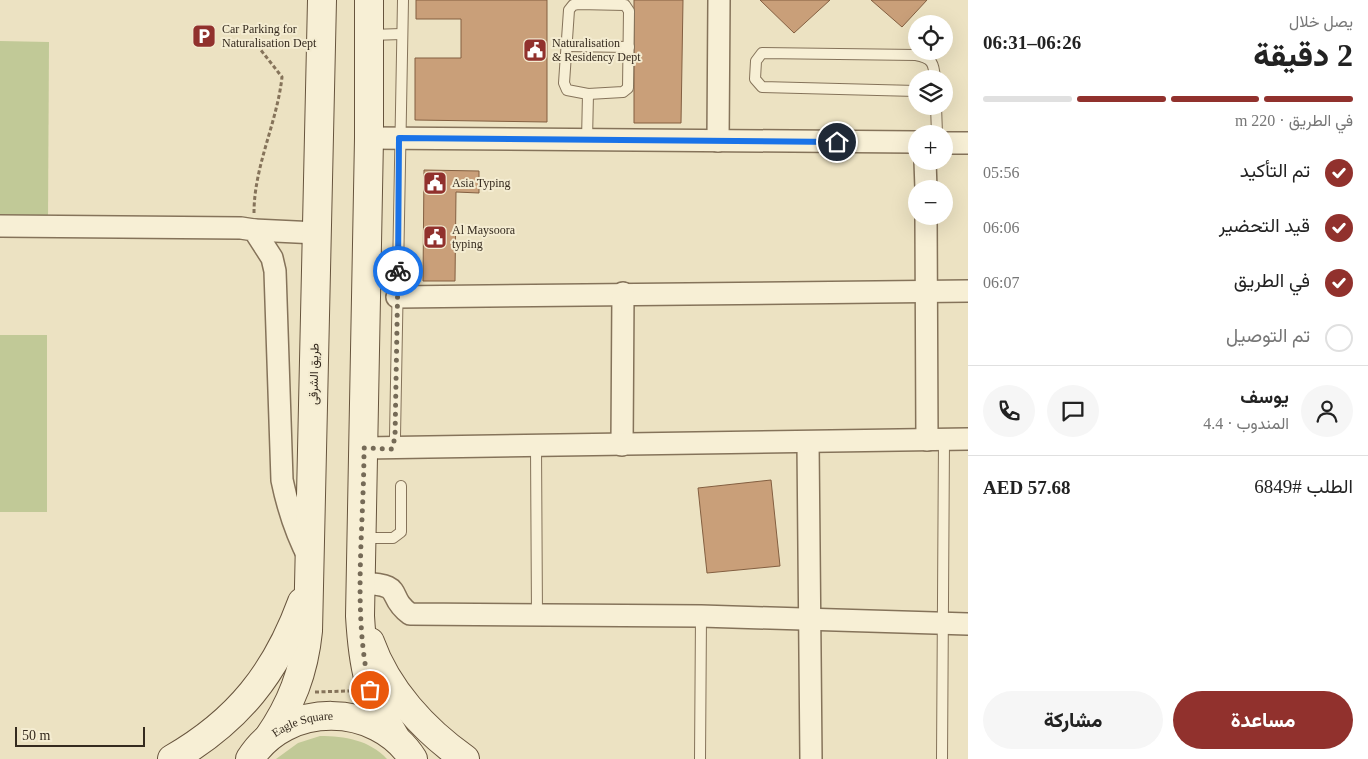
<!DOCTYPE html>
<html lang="ar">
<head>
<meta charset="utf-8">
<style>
	:root { --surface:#fff; --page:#f6f6f6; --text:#222; --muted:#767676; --line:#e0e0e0; --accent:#91312d }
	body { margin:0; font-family:"Times New Roman",Vazirmatn,serif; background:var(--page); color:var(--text); direction:rtl; height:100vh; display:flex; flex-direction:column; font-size:19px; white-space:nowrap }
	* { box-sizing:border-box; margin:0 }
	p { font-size:16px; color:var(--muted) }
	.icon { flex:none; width:28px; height:28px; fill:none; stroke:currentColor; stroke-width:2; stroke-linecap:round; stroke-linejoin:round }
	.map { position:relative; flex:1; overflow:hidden; direction:ltr }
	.details { display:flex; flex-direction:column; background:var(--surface); width:400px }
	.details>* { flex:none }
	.tools { position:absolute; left:908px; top:15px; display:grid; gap:10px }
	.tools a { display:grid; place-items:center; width:45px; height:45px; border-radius:50%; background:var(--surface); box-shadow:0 5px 20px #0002; font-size:25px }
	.scale { position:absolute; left:15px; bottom:12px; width:130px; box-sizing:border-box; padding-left:5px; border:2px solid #352a1e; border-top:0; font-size:14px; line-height:18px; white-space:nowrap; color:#352a1e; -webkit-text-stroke:4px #f4ecd1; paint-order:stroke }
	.pin { position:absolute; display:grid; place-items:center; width:42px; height:42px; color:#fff; margin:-21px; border:2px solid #fff; border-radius:50%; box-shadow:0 1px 5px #0007 }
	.courier { position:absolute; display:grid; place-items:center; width:50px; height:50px; margin:-25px; border:4px solid #1a73e8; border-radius:50%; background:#fff; color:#222; box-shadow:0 1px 6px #0007 }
	.head em { font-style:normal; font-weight:800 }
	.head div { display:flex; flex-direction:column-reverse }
	.head { display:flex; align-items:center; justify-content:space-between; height:85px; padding:0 15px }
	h1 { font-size:32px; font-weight:800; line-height:38px }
	.bar { display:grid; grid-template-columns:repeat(4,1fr); gap:8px 5px; align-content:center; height:60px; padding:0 15px }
	.bar i { height:6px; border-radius:4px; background:var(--line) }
	.bar .selected { background:var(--accent) }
	.bar p { grid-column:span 4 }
	.line { display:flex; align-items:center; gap:12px; padding:0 15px; border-top:1px solid var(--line) }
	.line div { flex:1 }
	.round { display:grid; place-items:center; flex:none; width:52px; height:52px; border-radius:26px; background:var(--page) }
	ol { padding:0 15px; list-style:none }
	li { display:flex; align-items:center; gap:15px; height:55px }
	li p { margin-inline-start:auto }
	li .icon { padding:5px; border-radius:50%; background:var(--accent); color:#fff; stroke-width:4 }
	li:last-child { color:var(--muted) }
	li i { width:28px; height:28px; border:2px solid var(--line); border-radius:50% }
	.button { display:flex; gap:10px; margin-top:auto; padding:10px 15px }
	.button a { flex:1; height:58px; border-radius:30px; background:var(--accent); color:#fff; font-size:20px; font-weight:800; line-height:58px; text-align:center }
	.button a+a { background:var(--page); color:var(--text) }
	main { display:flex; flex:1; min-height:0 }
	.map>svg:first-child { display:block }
	.green { fill:#c1c997 }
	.building { fill:#c99f79; stroke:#835f41 }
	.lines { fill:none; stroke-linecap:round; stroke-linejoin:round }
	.service-casing { stroke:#85735a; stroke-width:12 }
	.minor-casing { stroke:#85735a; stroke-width:24 }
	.secondary-casing { stroke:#67543d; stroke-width:30 }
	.path { stroke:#85735a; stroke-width:3; stroke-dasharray:4 2.5; stroke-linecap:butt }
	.service { stroke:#f7efd5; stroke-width:10 }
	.minor { stroke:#f7efd5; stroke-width:21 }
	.secondary { stroke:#f7efd5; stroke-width:28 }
	.done { stroke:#756a57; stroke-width:5; stroke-dasharray:0 9 }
	.route { stroke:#1a73e8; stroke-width:6 }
	.labels { text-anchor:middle; stroke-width:4; stroke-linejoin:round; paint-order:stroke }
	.poi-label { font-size:12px; fill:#352a1e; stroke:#f4ecd1; text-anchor:start }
	.street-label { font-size:12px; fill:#352a1e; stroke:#f4ecd1 }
</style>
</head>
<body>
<main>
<section class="details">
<div class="head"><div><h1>2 دقيقة</h1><p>يصل خلال</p></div><em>06:26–06:31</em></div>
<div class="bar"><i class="selected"></i><i class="selected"></i><i class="selected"></i><i></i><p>في الطريق · 220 m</p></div>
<ol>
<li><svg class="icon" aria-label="check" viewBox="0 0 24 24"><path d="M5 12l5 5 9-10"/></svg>تم التأكيد<p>05:56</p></li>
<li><svg class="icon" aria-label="check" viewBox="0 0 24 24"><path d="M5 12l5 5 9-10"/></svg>قيد التحضير<p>06:06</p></li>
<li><svg class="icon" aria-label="check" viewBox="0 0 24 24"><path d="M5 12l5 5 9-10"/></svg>في الطريق<p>06:07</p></li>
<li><i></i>تم التوصيل</li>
</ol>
<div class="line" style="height:90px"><a class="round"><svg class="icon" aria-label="person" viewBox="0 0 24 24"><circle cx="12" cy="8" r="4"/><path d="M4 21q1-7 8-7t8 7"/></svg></a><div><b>يوسف</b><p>المندوب · 4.4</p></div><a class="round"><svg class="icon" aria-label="chat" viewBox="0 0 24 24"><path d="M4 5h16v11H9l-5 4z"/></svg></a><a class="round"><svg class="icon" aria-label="phone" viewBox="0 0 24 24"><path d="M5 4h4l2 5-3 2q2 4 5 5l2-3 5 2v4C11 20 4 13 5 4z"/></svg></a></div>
<div class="line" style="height:65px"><div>الطلب #6849</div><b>AED 57.68</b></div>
<div class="button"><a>مساعدة</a><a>مشاركة</a></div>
</section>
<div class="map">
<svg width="968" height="759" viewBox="0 0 968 759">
	<rect width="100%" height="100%" fill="#ece2c2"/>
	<!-- green -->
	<g class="green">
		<path d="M0,41L49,42L48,218H0Z"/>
		<rect x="0" y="335" width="47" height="177"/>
		<path d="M320,736C345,736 369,740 387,759H276L298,743Z"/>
	</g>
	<!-- building -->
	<g class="building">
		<path d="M416,0H547V122L415,120V58H461V19H416Z"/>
		<path d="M634,0H683L681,123H634Z"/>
		<path d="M760,0H830L794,33Z"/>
		<path d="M871,0H927L902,27Z"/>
		<path d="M424,170L479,171V193L456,192L455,281H423Z"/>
		<path d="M771,480L780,566L707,573L698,488Z"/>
	</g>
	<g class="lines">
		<!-- service casing -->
		<g class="service-casing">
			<g id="service">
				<path d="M370,35L402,34"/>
				<path d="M567,46L629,47"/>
				<path d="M916,91L762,87L755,79L756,61L762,53L916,55C932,58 934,63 935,79"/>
				<path d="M936,106L937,134"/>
				<path d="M587,140L588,94L623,92L628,88L629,11L625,5L578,4L573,5L569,10L564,83L567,90L588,94"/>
				<path d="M536,447L537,616"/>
				<path d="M392,449L395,437L403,0"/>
				<path d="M363,538H393L401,532V486"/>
				<path d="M700,759L701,616"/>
				<path d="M942,759L944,440"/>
			</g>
		</g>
		<!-- minor casing -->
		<g class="minor-casing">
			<g id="minor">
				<path d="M369,138L916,142"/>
				<path d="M718,141L719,0"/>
				<path d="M944,143H968"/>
				<path d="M925,161L926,189"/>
				<path d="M926,216L927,440"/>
				<path d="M0,226L241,228L254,230L272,258L275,271L282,480C288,509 296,534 310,560"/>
				<path d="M254,230L317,233"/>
				<path d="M397,297L968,291"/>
				<path d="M808,442L811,759"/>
				<path d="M622,445L623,293"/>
				<path d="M364,448L968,439"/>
				<path d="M361,583C408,585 384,595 410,614L701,616L968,624"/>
			</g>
		</g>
		<!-- secondary casing -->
		<g class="secondary-casing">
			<g id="secondary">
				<path d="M369,0V138L360,616C363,666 368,694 395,737"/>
				<path d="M370,642C387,690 424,730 465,759"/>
				<path d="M268,738C291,705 304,672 308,631L322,0"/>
				<path d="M172,759C238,721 276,673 302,602"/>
				<path id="s1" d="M250,759C286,701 377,702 413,759"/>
			</g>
		</g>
		<!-- path -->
		<g class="path">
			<path d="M254,213C254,166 277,123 282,77L260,49"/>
			<path d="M315,692L349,691"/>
		</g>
		<!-- service -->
		<use href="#service" class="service"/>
		<!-- minor -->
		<use href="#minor" class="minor"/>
		<!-- secondary -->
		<use href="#secondary" class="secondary"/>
	</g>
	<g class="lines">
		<!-- done -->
		<path class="done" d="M370,690C352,611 364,529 364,448L392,449L395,437L398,271"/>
		<!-- route -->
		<path class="route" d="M398,271L399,138L837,142"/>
	</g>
	<!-- icons -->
	<defs>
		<g id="parking-square" transform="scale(1.25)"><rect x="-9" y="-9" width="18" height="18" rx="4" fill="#91312d" stroke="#f4ecd1"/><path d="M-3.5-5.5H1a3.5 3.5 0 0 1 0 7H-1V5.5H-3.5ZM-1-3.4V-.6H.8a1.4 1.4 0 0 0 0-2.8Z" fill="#fff"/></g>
		<g id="civic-square" transform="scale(1.25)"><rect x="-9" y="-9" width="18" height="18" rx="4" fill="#91312d" stroke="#f4ecd1"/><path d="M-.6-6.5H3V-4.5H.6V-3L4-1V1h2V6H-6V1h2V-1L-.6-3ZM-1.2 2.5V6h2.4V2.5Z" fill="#fff"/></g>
	</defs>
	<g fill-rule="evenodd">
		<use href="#parking-square" x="204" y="36"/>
		<use href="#civic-square" x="535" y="50"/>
		<use href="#civic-square" x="435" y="183"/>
		<use href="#civic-square" x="435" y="237"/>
	</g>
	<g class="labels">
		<!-- poi labels -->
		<g class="poi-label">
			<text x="222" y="33">Car Parking for<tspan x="222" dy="14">Naturalisation Dept</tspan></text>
			<text x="552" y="47">Naturalisation<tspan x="552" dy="14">&amp; Residency Dept</tspan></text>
			<text x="452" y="187">Asia Typing</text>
			<text x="452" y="234">Al Maysoora<tspan x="452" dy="14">typing</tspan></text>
		</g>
		<!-- street labels -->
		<g class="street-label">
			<text transform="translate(314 374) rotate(-89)" y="4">طريق الشرقى</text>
			<text dy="4" stroke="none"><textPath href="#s1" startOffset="66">Eagle Square</textPath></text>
		</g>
	</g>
</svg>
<div class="tools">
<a><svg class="icon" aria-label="locate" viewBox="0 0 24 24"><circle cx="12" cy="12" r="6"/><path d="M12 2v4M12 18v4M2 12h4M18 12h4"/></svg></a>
<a><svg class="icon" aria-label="layers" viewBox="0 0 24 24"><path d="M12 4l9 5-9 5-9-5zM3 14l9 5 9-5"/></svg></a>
<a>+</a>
<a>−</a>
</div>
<div class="scale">50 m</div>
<div class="pin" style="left:370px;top:690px;background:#ea580c"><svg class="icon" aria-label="bag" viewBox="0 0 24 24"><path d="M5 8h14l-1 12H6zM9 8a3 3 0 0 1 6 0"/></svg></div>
<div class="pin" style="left:837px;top:142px;background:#1f2937"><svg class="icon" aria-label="home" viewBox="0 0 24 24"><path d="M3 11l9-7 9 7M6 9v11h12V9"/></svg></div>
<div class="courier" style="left:398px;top:271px"><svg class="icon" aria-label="bike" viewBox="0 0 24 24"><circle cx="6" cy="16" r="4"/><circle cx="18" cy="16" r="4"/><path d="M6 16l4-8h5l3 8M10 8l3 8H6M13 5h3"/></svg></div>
</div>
</main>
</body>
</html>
